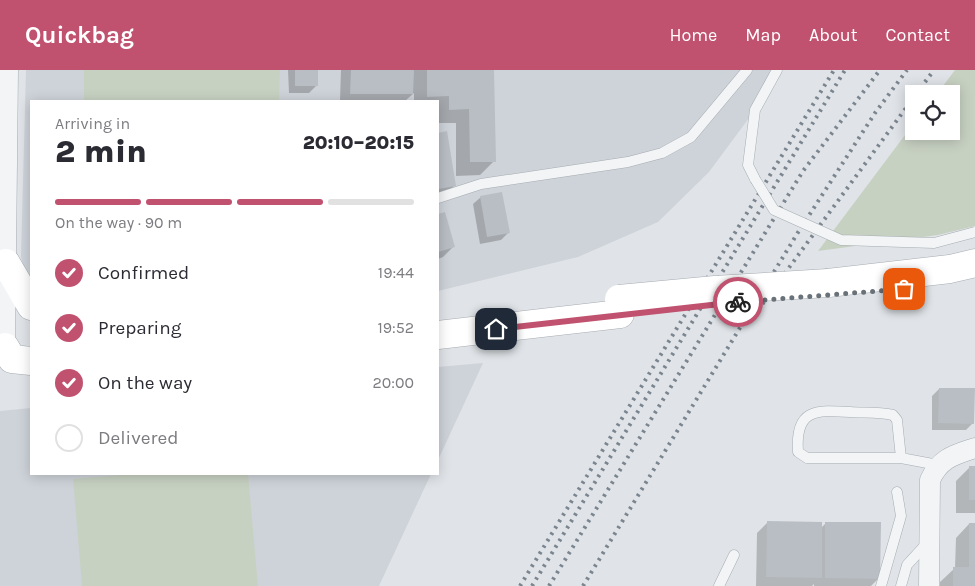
<!DOCTYPE html>
<html lang="en">
<head>
<meta charset="utf-8">
<style>
	:root { --surface:#fff; --page:#f7f7f7; --text:#2b2b33; --muted:#7c7c81; --line:#e1e1e2; --accent:#c0526f }
	body { margin:0; font-family:Karla,sans-serif; background:var(--page); color:var(--text); height:100vh; display:flex; flex-direction:column; font-size:19px; white-space:nowrap }
	* { box-sizing:border-box; margin:0 }
	p { font-size:16px; color:var(--muted) }
	.icon { flex:none; width:28px; height:28px; fill:none; stroke:currentColor; stroke-width:2; stroke-linecap:round; stroke-linejoin:round }
	.map { position:relative; flex:1; overflow:hidden }
	.sheet { position:absolute; left:30px; top:30px; width:409px; height:375px; display:flex; flex-direction:column; background:var(--surface); border-radius:0px; box-shadow:0 2px 12px #0003 }
	.sheet>* { flex:none }
	.tools { position:absolute; left:905px; top:15px; display:grid; gap:10px }
	.tools a { display:grid; place-items:center; width:55px; height:55px; border-radius:0px; background:var(--surface); box-shadow:0 2px 12px #0003; font-size:25px }
	.pin { position:absolute; display:grid; place-items:center; width:42px; height:42px; color:#fff; margin:-21px; border-radius:10px; box-shadow:0 2px 8px #0006 }
	.courier { position:absolute; display:grid; place-items:center; width:50px; height:50px; margin:-25px; border:4px solid #c0526f; border-radius:50%; background:#fff; color:#222; box-shadow:0 1px 6px #0007 }
	.overview em { font-style:normal; font-weight:800 }
	.overview div { display:flex; flex-direction:column-reverse }
	.overview { display:flex; align-items:center; justify-content:space-between; height:85px; padding:0 25px }
	h1 { font-size:32px; font-weight:800; line-height:38px }
	.bar { display:grid; grid-template-columns:repeat(4,1fr); gap:8px 5px; align-content:center; height:60px; padding:0 25px }
	.bar i { height:6px; border-radius:4px; background:var(--line) }
	.bar .on { background:var(--accent) }
	.bar p { grid-column:span 4 }
	ol { padding:0 25px; list-style:none }
	li { display:flex; align-items:center; gap:15px; height:55px }
	li p { margin-inline-start:auto }
	li .icon { padding:5px; border-radius:50%; background:var(--accent); color:#fff; stroke-width:4 }
	li:last-child { color:var(--muted) }
	li i { width:28px; height:28px; border:2px solid var(--line); border-radius:50% }
	header { display:flex; align-items:center; gap:30px; box-sizing:border-box; height:70px; padding:0 25px; background:var(--accent); color:#fff }
	header strong { font-size:24px }
	nav { display:flex; gap:28px; margin-inline-start:auto; font-size:18px }
	.map>svg:first-child { display:block }
	.built { fill:#ced3d9 }
	.green { fill:#c7d1c2 }
	.shadow { fill:#0003 }
	.building { fill:#b8bec4 }
	.lines { fill:none; stroke-linecap:round; stroke-linejoin:round }
	.lane-casing { stroke:#a6acb1; stroke-width:11 }
	.street-casing { stroke:#a6acb1; stroke-width:21 }
	.secondary-casing { stroke:#a6acb1; stroke-width:29 }
	.lane { stroke:#f2f4f6; stroke-width:10 }
	.street { stroke:#f2f4f6; stroke-width:20 }
	.secondary { stroke:#fff; stroke-width:28 }
	.rail { stroke:#7b858f; stroke-width:4; stroke-dasharray:2.5 5; stroke-linecap:butt }
	.lane-bridge-casing { stroke:#a6acb1; stroke-width:11; stroke-linecap:butt }
	.secondary-bridge-casing { stroke:#a6acb1; stroke-width:29; stroke-linecap:butt }
	.lane-bridge { stroke:#f2f4f6; stroke-width:10 }
	.secondary-bridge { stroke:#fff; stroke-width:28 }
	.done { stroke:#6a7279; stroke-width:5; stroke-dasharray:0 9 }
	.route { stroke:#c0526f; stroke-width:6 }
</style>
</head>
<body>
<header>
<strong>Quickbag</strong>
<nav><a>Home</a><a>Map</a><a>About</a><a>Contact</a></nav>
</header>
<div class="map">
<svg width="975" height="516" viewBox="0 0 975 516">
	<rect width="100%" height="100%" fill="#e0e4e8"/>
	<!-- built -->
	<g class="built">
		<path d="M26,0H777L755,40L709,102L658,152L578,187L438,221V31H31V222L21,187Z"/>
		<path d="M483,293L438,390V297Z"/>
		<path d="M31,338V404H431L379,516H0V341Z"/>
	</g>
	<!-- green -->
	<g class="green">
		<path d="M84,0H280L279,31H84Z"/>
		<path d="M955,0H975V156L938,165L818,181L914,53V61H951V24H937Z"/>
		<path d="M131,404H248L258,516H82L73,409Z"/>
	</g>
	<!-- shadow -->
	<g class="shadow">
		<path d="M288,0H316L317,15L309,23H289Z"/>
		<path d="M341,0H493L494,91L480,105L456,106V53H438V31H414V23L405,31H329L340,30Z"/>
		<path d="M446,63L455,115L444,126L438,127V64Z"/>
		<path d="M481,127L508,163L501,170L480,174L473,134Z"/>
		<path d="M444,143L454,176L443,187L438,189V145Z"/>
		<path d="M939,319L973,353L966,360H932V326Z"/>
		<path d="M970,397H975V443H956V411Z"/>
		<path d="M768,452L821,458L826,453L879,508L871,516H814V514L812,516H756L757,463Z"/>
		<path d="M969,454H975V516H940V512L955,498L956,468Z"/>
	</g>
	<!-- building -->
	<g class="building">
		<rect x="295" y="0" width="23" height="16"/>
		<path d="M351,0H414L413,24H350Z"/>
		<path d="M427,0H494L496,92H470L469,39L449,40V26L427,27Z"/>
		<path d="M447,61L456,116L438,119V63Z"/>
		<path d="M502,122L510,163L487,167L480,126Z"/>
		<path d="M445,142L455,177L438,182V144Z"/>
		<path d="M939,318H975L974,354L938,353Z"/>
		<rect x="969" y="396" width="6" height="34"/>
		<path d="M767,451L822,452V508L766,507Z"/>
		<path d="M825,452H881L880,509L825,508Z"/>
		<path d="M969,453H975V516H953V497H969Z"/>
	</g>
	<g class="lines">
		<!-- lane casing -->
		<g class="lane-casing">
			<g id="lane">
				<path d="M755,109L748,95L755,40L777,0"/>
				<path d="M438,128L481,114L628,92L662,83L691,67L747,0"/>
				<path d="M901,388L897,350L893,345C879,342 864,343 850,342C815,340 795,339 798,382L807,388H901L938,395"/>
				<path d="M719,516L734,485"/>
				<path d="M881,516L901,446L897,422"/>
				<path d="M901,516L907,495L929,471"/>
			</g>
		</g>
		<!-- street casing -->
		<g class="street-casing">
			<g id="street">
				<path d="M5,277L8,0"/>
				<path d="M929,516L930,410C940,388 954,385 975,378"/>
			</g>
		</g>
		<!-- secondary casing -->
		<g class="secondary-casing">
			<g id="secondary">
				<path d="M6,193L31,236"/>
				<path d="M828,213L950,199L975,193"/>
				<path d="M438,265L620,244"/>
				<path d="M5,277L12,289L31,291"/>
			</g>
		</g>
		<!-- lane -->
		<use href="#lane" class="lane"/>
		<!-- street -->
		<use href="#street" class="street"/>
		<!-- secondary -->
		<use href="#secondary" class="secondary"/>
		<!-- rail -->
		<g class="rail">
			<path d="M916,24L934,0"/>
			<path d="M758,240L914,27"/>
			<path d="M520,516L834,0"/>
			<path d="M532,516L845,0"/>
			<path d="M549,516L803,101L880,0"/>
			<path d="M583,516L797,164L875,43L907,0"/>
		</g>
		<!-- lane-bridge casing -->
		<g class="lane-bridge-casing">
			<path id="lane-bridge" d="M755,109L774,140L841,170L934,173L975,162"/>
		</g>
		<!-- secondary-bridge casing -->
		<g class="secondary-bridge-casing">
			<path id="secondary-bridge" d="M619,229L715,220L828,213"/>
		</g>
		<!-- lane-bridge -->
		<use href="#lane-bridge" class="lane-bridge"/>
		<!-- secondary-bridge -->
		<use href="#secondary-bridge" class="secondary-bridge"/>
	</g>
	<g class="lines">
		<!-- done -->
		<path class="done" d="M738,232L904,219"/>
		<!-- route -->
		<path class="route" d="M496,259L738,232"/>
	</g>
</svg>
<div class="tools">
<a><svg class="icon" aria-label="locate" viewBox="0 0 24 24"><circle cx="12" cy="12" r="6"/><path d="M12 2v4M12 18v4M2 12h4M18 12h4"/></svg></a>
</div>
<div class="pin" style="left:904px;top:219px;background:#ea580c"><svg class="icon" aria-label="bag" viewBox="0 0 24 24"><path d="M5 8h14l-1 12H6zM9 8a3 3 0 0 1 6 0"/></svg></div>
<div class="pin" style="left:496px;top:259px;background:#1f2937"><svg class="icon" aria-label="home" viewBox="0 0 24 24"><path d="M3 11l9-7 9 7M6 9v11h12V9"/></svg></div>
<div class="courier" style="left:738px;top:232px"><svg class="icon" aria-label="bike" viewBox="0 0 24 24"><circle cx="6" cy="16" r="4"/><circle cx="18" cy="16" r="4"/><path d="M6 16l4-8h5l3 8M10 8l3 8H6M13 5h3"/></svg></div>
<section class="sheet">
<div class="overview"><div><h1>2 min</h1><p>Arriving in</p></div><em>20:10–20:15</em></div>
<div class="bar"><i class="on"></i><i class="on"></i><i class="on"></i><i></i><p>On the way · 90 m</p></div>
<ol>
<li><svg class="icon" aria-label="check" viewBox="0 0 24 24"><path d="M5 12l5 5 9-10"/></svg>Confirmed<p>19:44</p></li>
<li><svg class="icon" aria-label="check" viewBox="0 0 24 24"><path d="M5 12l5 5 9-10"/></svg>Preparing<p>19:52</p></li>
<li><svg class="icon" aria-label="check" viewBox="0 0 24 24"><path d="M5 12l5 5 9-10"/></svg>On the way<p>20:00</p></li>
<li><i></i>Delivered</li>
</ol>
</section>
</div>
</body>
</html>
